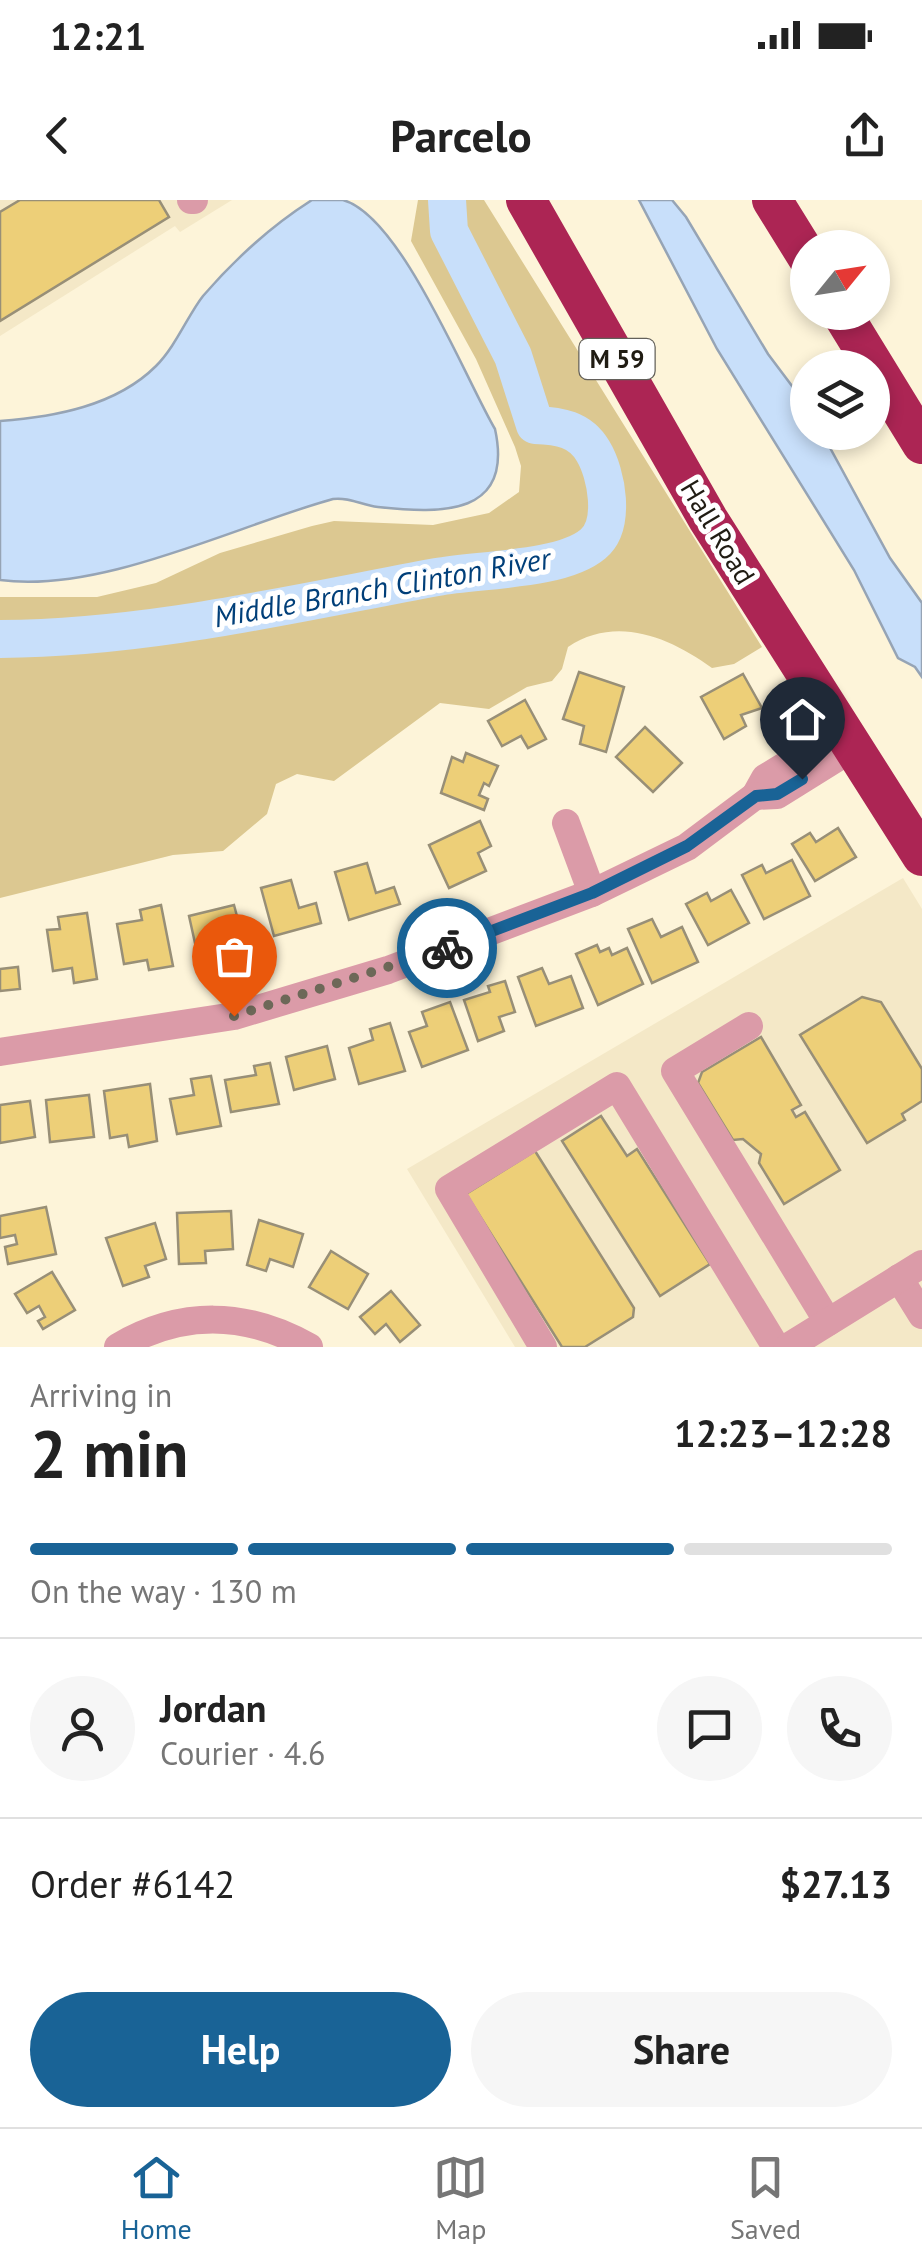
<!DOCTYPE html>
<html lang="en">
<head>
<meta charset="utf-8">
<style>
	:root { --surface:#fff; --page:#f6f6f6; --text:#222; --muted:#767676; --line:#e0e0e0; --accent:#196396 }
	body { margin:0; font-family:"PT Sans",sans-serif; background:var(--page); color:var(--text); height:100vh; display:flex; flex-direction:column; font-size:38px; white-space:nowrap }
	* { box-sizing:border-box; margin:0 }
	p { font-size:32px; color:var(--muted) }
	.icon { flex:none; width:55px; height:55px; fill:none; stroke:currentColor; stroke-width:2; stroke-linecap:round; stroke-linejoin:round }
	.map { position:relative; height:1147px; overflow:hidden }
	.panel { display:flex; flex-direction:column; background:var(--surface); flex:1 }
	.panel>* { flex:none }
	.needle { width:65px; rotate:60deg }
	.fabs { position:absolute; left:790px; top:30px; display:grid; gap:20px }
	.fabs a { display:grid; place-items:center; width:100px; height:100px; border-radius:50%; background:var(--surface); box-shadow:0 5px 15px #0003; font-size:50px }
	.pin { position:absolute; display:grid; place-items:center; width:85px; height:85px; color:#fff; margin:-102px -42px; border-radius:50% 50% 50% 0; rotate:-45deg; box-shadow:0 0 10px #0007 }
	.pin .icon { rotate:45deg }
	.courier { position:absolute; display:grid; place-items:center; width:100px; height:100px; margin:-50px; border:8px solid #196396; border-radius:50%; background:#fff; color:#222; box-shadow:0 2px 12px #0007 }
	.headline em { font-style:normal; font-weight:700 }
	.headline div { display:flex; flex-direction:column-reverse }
	.headline { display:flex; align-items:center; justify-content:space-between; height:170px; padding:0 30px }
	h1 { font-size:65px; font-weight:700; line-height:75px }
	.bar { display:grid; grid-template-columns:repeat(4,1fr); gap:15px 10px; align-content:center; height:120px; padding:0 30px }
	.bar i { height:12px; border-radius:8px; background:var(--line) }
	.bar .active { background:var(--accent) }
	.bar p { grid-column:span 4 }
	.line { display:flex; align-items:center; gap:25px; padding:0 30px; border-top:2px solid var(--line) }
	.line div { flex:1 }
	.round { display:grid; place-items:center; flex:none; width:105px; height:105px; border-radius:52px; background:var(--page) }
	.cta { display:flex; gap:20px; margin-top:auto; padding:20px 30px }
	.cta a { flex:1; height:115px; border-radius:60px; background:var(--accent); color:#fff; font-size:40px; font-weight:700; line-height:115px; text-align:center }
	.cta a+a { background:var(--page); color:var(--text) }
	.status { display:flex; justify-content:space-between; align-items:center; height:70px; padding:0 50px; background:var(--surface); direction:ltr }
	.status svg { height:28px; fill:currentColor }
	header { display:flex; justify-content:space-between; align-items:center; height:130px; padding:0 30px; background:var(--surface); font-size:45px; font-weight:700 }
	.tab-bar { display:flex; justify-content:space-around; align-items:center; height:140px; border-top:2px solid var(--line); background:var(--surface); font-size:28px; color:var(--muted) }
	.tab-bar a { display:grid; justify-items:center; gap:5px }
	.tab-bar .active { color:var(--accent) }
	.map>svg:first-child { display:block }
	.built { fill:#f4e8c7 }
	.green { fill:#dcc891 }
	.water { fill:#c8dffa; stroke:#96a4b5; stroke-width:2.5 }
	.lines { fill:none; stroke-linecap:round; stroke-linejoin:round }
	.river { stroke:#c8dffa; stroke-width:38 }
	.building { fill:#edcf78; stroke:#988f77; stroke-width:2.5 }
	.minor { stroke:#db9ba8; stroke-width:28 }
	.highway { stroke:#ac2554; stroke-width:40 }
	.done { stroke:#6d6858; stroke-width:10; stroke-dasharray:0 18 }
	.route { stroke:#196396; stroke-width:12 }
	.labels { text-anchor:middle; stroke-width:10; stroke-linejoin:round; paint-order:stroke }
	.shield { fill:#fff; stroke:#63605a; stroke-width:2.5 }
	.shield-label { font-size:25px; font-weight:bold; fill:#201c13 }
	.street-label { font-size:28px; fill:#201c13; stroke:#fff }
	.water-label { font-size:30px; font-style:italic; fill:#013f79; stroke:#fff }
</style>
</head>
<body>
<div class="status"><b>12:21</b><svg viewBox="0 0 49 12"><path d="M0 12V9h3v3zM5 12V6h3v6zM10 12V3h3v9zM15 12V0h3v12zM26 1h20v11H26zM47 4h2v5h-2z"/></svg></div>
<header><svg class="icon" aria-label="back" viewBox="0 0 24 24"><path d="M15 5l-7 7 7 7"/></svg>Parcelo<svg class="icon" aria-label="share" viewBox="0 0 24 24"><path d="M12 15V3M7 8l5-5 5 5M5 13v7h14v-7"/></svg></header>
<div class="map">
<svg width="922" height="1147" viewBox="0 0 922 1147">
	<rect width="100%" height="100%" fill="#fdf4d9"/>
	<!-- built -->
	<g class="built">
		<path d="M0,0H232L180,32L175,26L0,136Z"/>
		<path d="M903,678L922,709V1147H515L407,969Z"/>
	</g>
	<!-- green -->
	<path class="green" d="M418,0H484L762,447L734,464L712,468C669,437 616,415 568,447L562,469L552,481L527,487L489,509L440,503L334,581L297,574L276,584L267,614L223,651L173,655L0,698V397H97L156,383L220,353L312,326L334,321L433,325L489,313L519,292L521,266L515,247L476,159L411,41Z"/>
	<!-- water -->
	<g class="water">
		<path d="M312,0C321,0 334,0 343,0C401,16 465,178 495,229C514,316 442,314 378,307C361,305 350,297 333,299C235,326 100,394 0,380V221C54,217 116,206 156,166C176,146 188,115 203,96C235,59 271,26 312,0Z"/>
		<path d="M639,0H672L686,17L768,154L798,194L807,213L808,232L819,233L829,246L890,358L922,403V477L915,467L898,458L854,370L717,149Z"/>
	</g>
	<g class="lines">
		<!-- river -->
		<path class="river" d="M0,439C149,438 291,404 437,377C478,369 561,371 593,344C616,325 607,274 593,251C580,229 560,226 535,225L513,156L449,31L447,0"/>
	</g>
	<!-- building -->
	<g class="building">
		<path d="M20,0H159L169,17L0,121V12Z"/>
		<path d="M579,472L624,487L606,552L580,544L584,526L563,519Z"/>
		<path d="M743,474L762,508L741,515L746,526L724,539L701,497Z"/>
		<path d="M525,500L546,539L528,548L521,536L502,546L488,521Z"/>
		<path d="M645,527L682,563L653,592L616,557Z"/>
		<path d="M466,553L498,566L489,586L484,583L479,595L488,599L484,610L441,593L452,557L463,562Z"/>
		<path d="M480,621L491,646L478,653L486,671L449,688L429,645Z"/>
		<path d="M838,628L856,657L815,681L792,644L810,633L816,642Z"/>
		<path d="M792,660L810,696L764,719L742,675L762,665L766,673Z"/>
		<path d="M367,663L376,693L394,687L400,704L349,720L335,672Z"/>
		<path d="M291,680L299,708L316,703L321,723L274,736L261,688Z"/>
		<path d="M731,690L749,723L708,745L686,704L707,693L711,701Z"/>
		<path d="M161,705L173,766L149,770L147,760L124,764L117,724L142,720L140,710Z"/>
		<path d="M234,705L246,750L199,761L189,716Z"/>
		<path d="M87,713L97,779L74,783L72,768L53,771L47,730L60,729L58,717Z"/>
		<path d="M652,719L661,737L682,727L698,762L652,783L628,729Z"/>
		<path d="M597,745L600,752L609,748L612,755L627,748L643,784L598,805L576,754Z"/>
		<path d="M18,767L20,789L0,791V769Z"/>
		<path d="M542,768L549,784L571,776L583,808L536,826L518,777Z"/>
		<path d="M505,781L515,812L499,817L504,831L478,841L464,800L490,792L488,786Z"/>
		<path d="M862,797L881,802L922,869V901L902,914L905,920L867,943L800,835Z"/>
		<path d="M450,802L468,850L422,867L409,832L427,826L422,812Z"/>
		<path d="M390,823L405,871L359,884L349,848L373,840L370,829Z"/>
		<path d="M761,837L801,905L792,910L796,917L805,912L840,970L784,1004L759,963L761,954L743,939L733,940L698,883L702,872Z"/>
		<path d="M327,846L335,879L294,890L286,857Z"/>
		<path d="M270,863L279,904L231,912L225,880L256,875L254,866Z"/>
		<path d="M211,876L221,926L177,934L170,899L194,895L191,879Z"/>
		<path d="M150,884L157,941L129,947L127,935L110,938L104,891Z"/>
		<path d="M89,895L94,937L50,942L46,900Z"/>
		<path d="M30,901L35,937L0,943V905Z"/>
		<path d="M601,916L627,956L637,949L710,1064L660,1096L562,941Z"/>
		<path d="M535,951L634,1108L633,1117L585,1147H562L466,994Z"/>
		<path d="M46,1007L56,1054L8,1064L5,1047L17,1044L15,1035L0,1038V1016Z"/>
		<path d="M231,1011L233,1049L205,1051L206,1063L179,1064L177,1013Z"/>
		<path d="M259,1020L303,1034L293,1067L270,1059L266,1071L247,1065Z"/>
		<path d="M155,1023L166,1059L145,1066L149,1077L123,1086L106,1038Z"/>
		<path d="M331,1051L368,1074L348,1109L309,1087Z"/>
		<path d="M52,1072L75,1110L43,1129L38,1121L45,1117L39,1106L27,1113L15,1094Z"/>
		<path d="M391,1091L420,1125L400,1142L386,1124L375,1134L360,1117Z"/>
	</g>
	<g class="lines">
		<!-- minor -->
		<g class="minor">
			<path d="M191,0H194"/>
			<path d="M840,532L765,578L755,596L777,595L851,549"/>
			<path d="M566,623L592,693"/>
			<path d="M749,826L675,871L828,1122"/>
			<path d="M0,852L234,816L388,770L592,693L687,647L755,596"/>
			<path d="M899,1078L922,1115"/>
			<path d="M118,1147C181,1110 246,1111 309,1147"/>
			<path d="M543,1147L449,989L617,886L776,1147"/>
			<path d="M788,1147L922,1064"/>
		</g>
		<!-- highway -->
		<g class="highway">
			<path d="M526,0L708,319L922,656"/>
			<path d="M772,0L808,58"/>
			<path d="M841,112L922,244"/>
		</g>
	</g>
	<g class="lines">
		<!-- done -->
		<path class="done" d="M234,816L447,748"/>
		<!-- route -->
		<path class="route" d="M447,748L592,693L687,646L756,596L777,594L802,579"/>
	</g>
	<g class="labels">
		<!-- shield labels -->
		<rect class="shield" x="579.5" y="139" width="75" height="40" rx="8"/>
		<g class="shield-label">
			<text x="617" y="168">M 59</text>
		</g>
		<!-- street labels -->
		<g class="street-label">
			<text transform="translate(718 332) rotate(59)" y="10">Hall Road</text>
		</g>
		<!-- water labels -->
		<g class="water-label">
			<text transform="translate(382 388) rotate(-10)" y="10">Middle Branch Clinton River</text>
		</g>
	</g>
</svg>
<div class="fabs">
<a><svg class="needle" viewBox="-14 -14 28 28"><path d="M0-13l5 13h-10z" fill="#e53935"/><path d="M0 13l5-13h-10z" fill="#767676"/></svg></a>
<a><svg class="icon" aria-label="layers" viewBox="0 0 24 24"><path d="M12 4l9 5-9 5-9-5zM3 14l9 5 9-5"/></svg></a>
</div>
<div class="pin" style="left:234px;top:816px;background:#ea580c"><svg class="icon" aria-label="bag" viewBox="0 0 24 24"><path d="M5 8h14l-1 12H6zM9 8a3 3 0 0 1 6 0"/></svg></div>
<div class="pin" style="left:802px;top:579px;background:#1f2937"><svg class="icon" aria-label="home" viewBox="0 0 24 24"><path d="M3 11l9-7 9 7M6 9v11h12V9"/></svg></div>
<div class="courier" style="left:447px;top:748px"><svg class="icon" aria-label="bike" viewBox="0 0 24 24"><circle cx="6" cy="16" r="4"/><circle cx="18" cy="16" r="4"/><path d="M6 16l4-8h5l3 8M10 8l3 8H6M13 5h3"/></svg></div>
</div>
<section class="panel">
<div class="headline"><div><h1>2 min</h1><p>Arriving in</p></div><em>12:23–12:28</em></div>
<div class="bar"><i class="active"></i><i class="active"></i><i class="active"></i><i></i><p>On the way · 130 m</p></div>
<div class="line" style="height:180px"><a class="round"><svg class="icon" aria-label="person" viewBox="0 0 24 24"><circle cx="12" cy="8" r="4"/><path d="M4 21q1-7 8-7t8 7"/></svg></a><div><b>Jordan</b><p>Courier · 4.6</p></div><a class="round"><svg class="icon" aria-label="chat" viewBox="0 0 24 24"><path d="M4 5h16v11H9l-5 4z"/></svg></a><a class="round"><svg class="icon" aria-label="phone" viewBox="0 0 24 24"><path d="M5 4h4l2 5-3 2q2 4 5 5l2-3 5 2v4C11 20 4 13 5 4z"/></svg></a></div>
<div class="line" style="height:130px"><div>Order #6142</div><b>$27.13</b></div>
<div class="cta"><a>Help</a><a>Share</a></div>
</section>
<nav class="tab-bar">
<a class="active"><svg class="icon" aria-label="home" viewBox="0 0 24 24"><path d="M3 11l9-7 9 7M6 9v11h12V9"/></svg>Home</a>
<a><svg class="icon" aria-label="map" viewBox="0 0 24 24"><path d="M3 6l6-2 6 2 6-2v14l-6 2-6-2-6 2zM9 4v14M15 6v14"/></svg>Map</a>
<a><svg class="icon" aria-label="saved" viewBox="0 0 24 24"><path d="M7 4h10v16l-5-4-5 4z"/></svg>Saved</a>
</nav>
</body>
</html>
